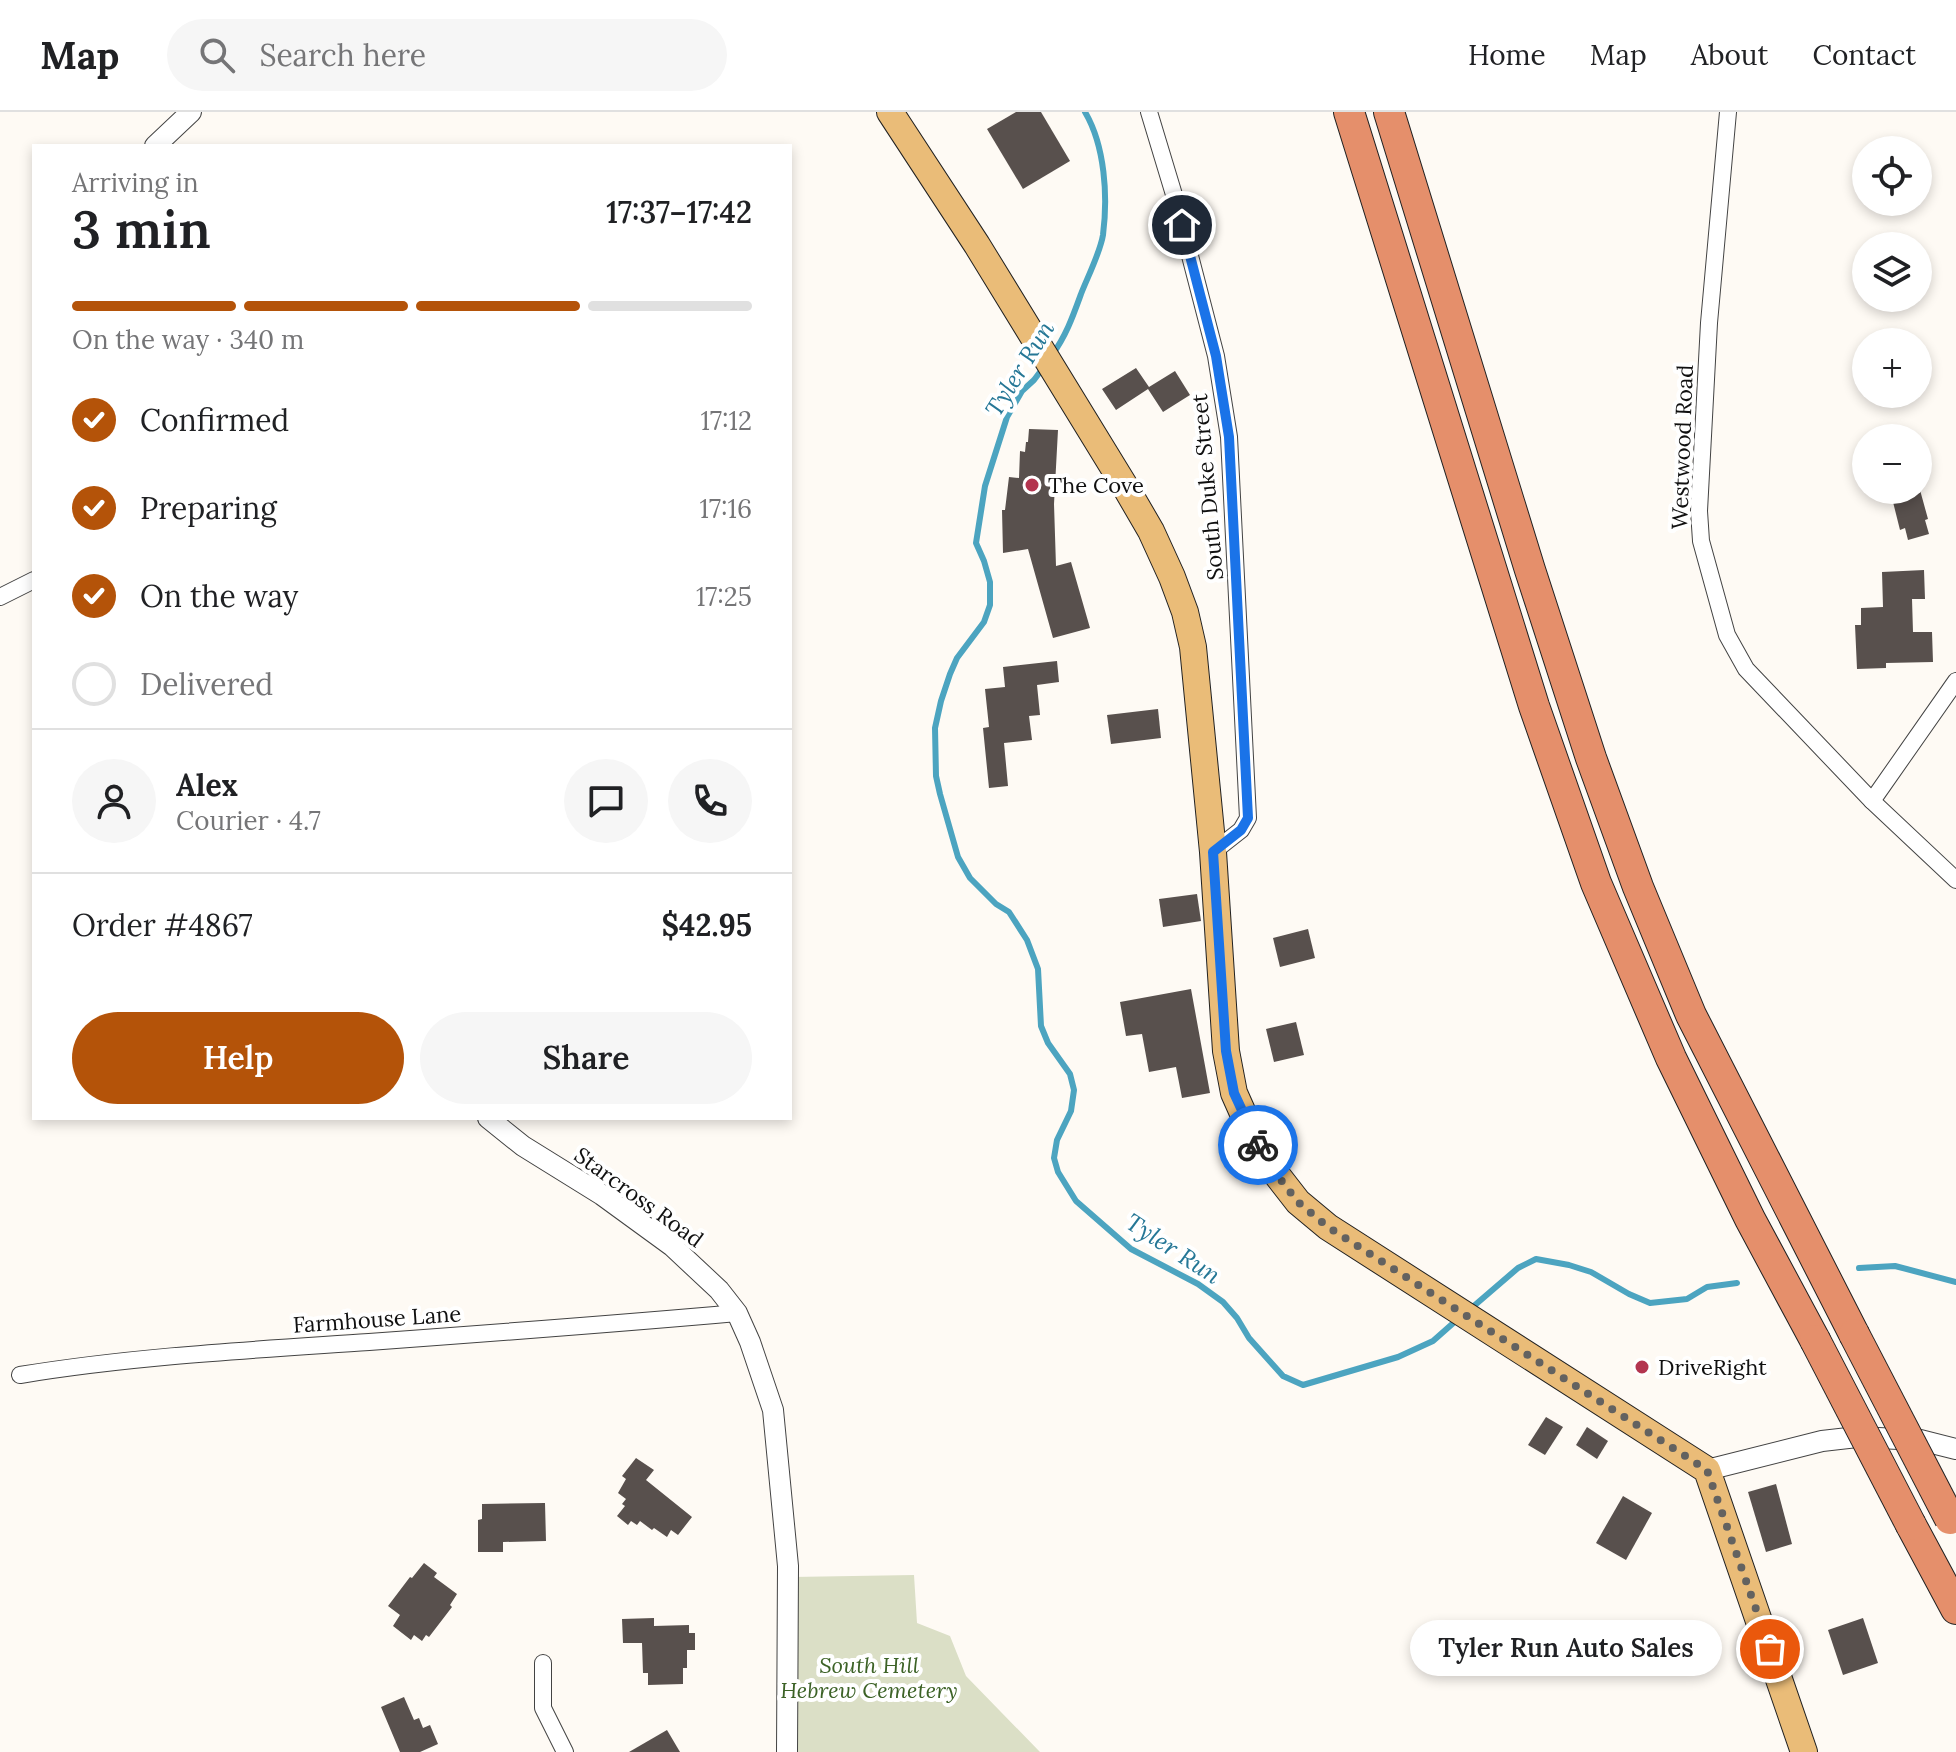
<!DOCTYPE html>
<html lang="en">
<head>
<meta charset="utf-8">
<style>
	:root { --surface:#fff; --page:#f6f6f6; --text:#202124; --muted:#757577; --line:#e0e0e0; --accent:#b45309 }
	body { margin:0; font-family:Lora,serif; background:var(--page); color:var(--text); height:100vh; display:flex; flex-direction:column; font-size:30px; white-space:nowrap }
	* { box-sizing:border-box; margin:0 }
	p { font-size:26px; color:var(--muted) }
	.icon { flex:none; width:44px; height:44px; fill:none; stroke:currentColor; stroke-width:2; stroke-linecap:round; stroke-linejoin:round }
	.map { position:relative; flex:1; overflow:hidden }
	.side { position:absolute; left:32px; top:32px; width:760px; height:976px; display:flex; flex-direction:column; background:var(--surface); border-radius:0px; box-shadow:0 4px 12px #0003 }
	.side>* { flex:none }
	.buttons { position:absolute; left:1852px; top:24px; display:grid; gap:16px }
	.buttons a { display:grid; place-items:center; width:80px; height:80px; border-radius:50%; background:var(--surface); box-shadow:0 4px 12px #0003; font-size:40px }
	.pin { position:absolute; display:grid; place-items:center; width:68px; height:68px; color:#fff; margin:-34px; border:4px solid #fff; border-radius:50%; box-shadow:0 2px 8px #0007 }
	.courier { position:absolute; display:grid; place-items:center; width:80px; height:80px; margin:-40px; border:6px solid #1a73e8; border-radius:50%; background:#fff; color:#222; box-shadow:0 2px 10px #0007 }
	.bubble { position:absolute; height:56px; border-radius:28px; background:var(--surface); box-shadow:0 4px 12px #0003; font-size:26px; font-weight:600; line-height:56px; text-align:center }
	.headline em { font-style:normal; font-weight:600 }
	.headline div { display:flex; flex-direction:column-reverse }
	.headline { display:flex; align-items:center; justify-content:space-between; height:136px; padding:0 40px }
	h1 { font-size:52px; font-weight:600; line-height:60px }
	.bar { display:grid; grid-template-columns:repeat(4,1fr); gap:12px 8px; align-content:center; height:96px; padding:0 40px }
	.bar i { height:10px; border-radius:6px; background:var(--line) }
	.bar .current { background:var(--accent) }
	.bar p { grid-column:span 4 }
	.line { display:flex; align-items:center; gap:20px; padding:0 40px; border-top:2px solid var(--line) }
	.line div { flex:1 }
	.round { display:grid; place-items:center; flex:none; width:84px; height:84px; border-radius:42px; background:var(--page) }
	ol { padding:0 40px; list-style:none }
	li { display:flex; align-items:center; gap:24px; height:88px }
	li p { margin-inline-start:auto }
	li .icon { padding:8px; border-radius:50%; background:var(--accent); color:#fff; stroke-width:4 }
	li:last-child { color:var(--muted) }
	li i { width:44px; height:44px; border:4px solid var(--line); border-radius:50% }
	.cta { display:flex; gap:16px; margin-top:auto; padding:16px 40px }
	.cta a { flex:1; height:92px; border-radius:48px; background:var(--accent); color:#fff; font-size:32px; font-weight:600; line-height:92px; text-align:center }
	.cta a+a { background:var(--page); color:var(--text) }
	header { display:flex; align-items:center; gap:48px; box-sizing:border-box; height:112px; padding:0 40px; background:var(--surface); border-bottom:2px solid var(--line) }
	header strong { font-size:38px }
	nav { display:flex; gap:44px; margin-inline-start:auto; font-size:28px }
	.search { width:560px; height:72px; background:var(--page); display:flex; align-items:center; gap:20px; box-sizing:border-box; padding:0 28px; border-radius:44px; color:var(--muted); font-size:30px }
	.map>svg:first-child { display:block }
	.cemetery { fill:#dbdfc6 }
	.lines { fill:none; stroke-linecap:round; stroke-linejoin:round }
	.stream { stroke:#4ca4c0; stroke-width:6 }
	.building { fill:#58504d }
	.minor-casing { stroke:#434343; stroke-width:18 }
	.tertiary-casing { stroke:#434343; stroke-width:22 }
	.primary-casing { stroke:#212121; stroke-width:28 }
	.motorway-casing { stroke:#212121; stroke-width:32 }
	.minor { stroke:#fff; stroke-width:16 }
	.tertiary { stroke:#fff; stroke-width:20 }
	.primary { stroke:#eabc78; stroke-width:26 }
	.motorway { stroke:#e58f6b; stroke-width:30 }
	.motorway-bridge-casing { stroke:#212121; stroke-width:32; stroke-linecap:butt }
	.motorway-bridge { stroke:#e58f6b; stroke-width:30 }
	.done { stroke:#636260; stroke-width:8; stroke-dasharray:0 14.4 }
	.route { stroke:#1a73e8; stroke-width:10 }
	.poi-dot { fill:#b3354f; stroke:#fff; stroke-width:3 }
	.labels { text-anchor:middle; stroke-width:8; stroke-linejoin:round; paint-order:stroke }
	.street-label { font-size:22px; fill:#101010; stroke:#fff }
	.poi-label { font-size:22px; fill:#101010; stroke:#fff; text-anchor:start }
	.park-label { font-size:22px; font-style:italic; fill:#3c6226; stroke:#fff }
	.water-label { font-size:24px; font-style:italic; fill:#257796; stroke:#fff }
</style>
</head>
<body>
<header>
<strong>Map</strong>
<div class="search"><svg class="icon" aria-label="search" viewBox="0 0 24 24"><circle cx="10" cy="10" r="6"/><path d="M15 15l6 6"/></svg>Search here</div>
<nav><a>Home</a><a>Map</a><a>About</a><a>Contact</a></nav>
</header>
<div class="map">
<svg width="1956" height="1640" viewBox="0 0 1956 1640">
	<rect width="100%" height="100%" fill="#fefaf4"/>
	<!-- cemetery -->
	<path class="cemetery" d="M914,1463L917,1511L950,1524L966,1564L1040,1640H795L792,1465Z"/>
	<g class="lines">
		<!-- stream -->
		<g class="stream">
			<path d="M1052,243C1066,224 1073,204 1081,182C1088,164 1100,141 1103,123C1108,84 1105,34 1085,0"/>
			<path d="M1043,256L1034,268L1022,279L1007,305L985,374L976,431L984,449L990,470V493L984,510L957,546L950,562L941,589L935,616L936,664L940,682L958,745L970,766L996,792L1009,800L1027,828L1038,857L1041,914L1048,931L1070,962L1074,978L1071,999L1057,1028L1054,1046L1058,1060L1076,1089L1131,1137L1198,1172L1223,1190L1237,1206L1249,1226L1283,1264L1303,1273L1398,1245L1433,1229L1459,1206"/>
			<path d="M1859,1156L1895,1154L1956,1170"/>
			<path d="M1468,1199L1518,1156L1536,1147L1569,1153L1591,1160L1629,1182L1650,1191L1687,1187L1707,1175L1737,1171"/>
		</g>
	</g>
	<!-- building -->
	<g class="building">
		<path d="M1016,0H1041L1070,49L1023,77L987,17Z"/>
		<path d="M1136,256L1149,275L1175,259L1190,283L1163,300L1148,277L1116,298L1102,277Z"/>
		<path d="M1029,317L1058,318L1054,392L1056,454L1071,450L1090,516L1053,526L1028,437L1003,441L1002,398H1005L1009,365L1019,366L1020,339L1025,340L1026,330H1028Z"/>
		<path d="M1890,378H1920L1928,407L1925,408L1929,422L1908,428L1905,416L1900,418Z"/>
		<path d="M1924,458L1925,487H1912L1913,520H1932L1933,550L1886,551V556L1857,557L1855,513H1861V496L1883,495L1882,460Z"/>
		<path d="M1057,549L1059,570L1037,573L1040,603L1029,604L1032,628L1004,631L1008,674L989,676L983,616L989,615L985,577L1005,575L1003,555Z"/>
		<path d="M1158,597L1161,626L1111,632L1107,603Z"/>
		<path d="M1197,782L1201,809L1163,815L1159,787Z"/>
		<path d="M1308,817L1315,846L1280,855L1273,826Z"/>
		<path d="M1191,877L1210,981L1182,986L1176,955L1149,960L1142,922L1126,924L1120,890Z"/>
		<path d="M1296,910L1304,943L1274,950L1266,917Z"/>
		<path d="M1546,1305L1563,1315L1545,1343L1528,1333Z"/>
		<path d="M1587,1315L1608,1329L1597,1347L1576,1333Z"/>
		<path d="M636,1346L654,1358L646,1368L692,1405L678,1423L671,1418L667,1425L654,1416L652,1418L640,1409L637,1413L631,1409L628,1413L617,1404L625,1394L622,1392L626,1387L618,1381L626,1367L622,1364Z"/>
		<path d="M1776,1372L1792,1432L1766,1440L1748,1380Z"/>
		<path d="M1623,1384L1652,1401L1626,1448L1596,1431Z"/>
		<path d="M545,1391L546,1429L503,1430V1440H478V1408L482,1407V1392Z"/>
		<path d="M424,1451L437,1461L434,1465L457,1482L450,1493L452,1495L429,1525L426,1523L422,1529L414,1523L411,1528L393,1514L400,1503L388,1494L410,1465L412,1466Z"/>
		<path d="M654,1506V1514L689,1513V1521H695V1538H687V1556H683V1572L648,1573V1561H643L642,1531H623L622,1507Z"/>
		<path d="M1863,1506L1878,1551L1843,1563L1828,1518Z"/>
		<path d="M404,1585L414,1608L419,1606L423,1616L430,1613L438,1632L420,1640H400L381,1595Z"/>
		<path d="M667,1618L680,1640H629Z"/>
	</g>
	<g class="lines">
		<!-- minor casing -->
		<g class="minor-casing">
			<g id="minor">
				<path d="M1149,0L1175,86L1216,244L1229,325L1248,706L1241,718L1213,740"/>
				<path d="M1728,0L1709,211L1699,399L1701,429L1727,523L1746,557L1872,689L1956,768"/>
				<path d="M0,485L34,468"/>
				<path d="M1872,689L1956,569"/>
				<path d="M20,1263C136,1244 252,1238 369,1230C492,1221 615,1212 737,1201"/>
				<path d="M543,1551V1596L565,1640"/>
			</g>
		</g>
		<!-- tertiary casing -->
		<g class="tertiary-casing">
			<g id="tertiary">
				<path d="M155,34L191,0"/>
				<path d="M488,1006L523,1034L602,1083L672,1134L719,1178L737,1201L750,1230L773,1298L788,1454L787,1640"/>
				<path d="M1707,1358L1822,1329L1857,1325L1920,1328L1956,1337"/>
			</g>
		</g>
		<!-- primary casing -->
		<g class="primary-casing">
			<path id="primary" d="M890,0L977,133L1126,376L1151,419L1172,465L1185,500L1193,535L1213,740L1226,939L1234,981L1254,1026L1277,1063L1298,1090L1328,1115L1707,1358L1804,1640"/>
		</g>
		<!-- motorway casing -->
		<g class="motorway-casing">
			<g id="motorway">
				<path d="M1349,0L1534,594L1596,771L1671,946L1750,1107L1815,1228"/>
				<path d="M1389,0L1530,458L1591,646L1638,775L1691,903L1854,1222"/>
				<path d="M1911,1413L1956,1497"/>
			</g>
		</g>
		<!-- minor -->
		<use href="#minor" class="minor"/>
		<!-- tertiary -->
		<use href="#tertiary" class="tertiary"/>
		<!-- primary -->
		<use href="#primary" class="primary"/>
		<!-- motorway -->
		<use href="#motorway" class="motorway"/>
		<!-- motorway-bridge casing -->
		<g class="motorway-bridge-casing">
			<g id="motorway-bridge">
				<path d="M1854,1222L1950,1407"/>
				<path d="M1815,1228L1911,1413"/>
			</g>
		</g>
		<!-- motorway-bridge -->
		<use href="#motorway-bridge" class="motorway-bridge"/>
	</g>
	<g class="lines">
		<!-- done -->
		<path class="done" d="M1258,1033L1277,1063L1298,1090L1328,1115L1707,1358L1770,1537"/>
		<!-- route -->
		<path class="route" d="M1182,113L1216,244L1229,325L1248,706L1241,718L1213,740L1226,939L1234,981L1258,1033"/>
	</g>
	<!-- markers -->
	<g class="poi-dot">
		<circle cx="1032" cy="373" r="8"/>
		<circle cx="1642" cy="1255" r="8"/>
	</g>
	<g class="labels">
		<!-- street labels -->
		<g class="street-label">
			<text transform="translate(1682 335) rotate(-88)" y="8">Westwood Road</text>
			<text transform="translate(1207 375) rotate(-95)" y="8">South Duke Street</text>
			<text transform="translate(639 1085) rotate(36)" y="8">Starcross Road</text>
			<text transform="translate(377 1207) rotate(-4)" y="8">Farmhouse Lane</text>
		</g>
		<!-- poi labels -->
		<g class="poi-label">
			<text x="1048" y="381">The Cove</text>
			<text x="1658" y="1263">DriveRight</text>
		</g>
		<!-- park labels -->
		<g class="park-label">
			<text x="869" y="1561">South Hill<tspan x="869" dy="25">Hebrew Cemetery</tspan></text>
		</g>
		<!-- water labels -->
		<g class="water-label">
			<text transform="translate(1020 257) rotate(-58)" y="8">Tyler Run</text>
			<text transform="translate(1173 1137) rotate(33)" y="8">Tyler Run</text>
		</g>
	</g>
</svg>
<div class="buttons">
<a><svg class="icon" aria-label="locate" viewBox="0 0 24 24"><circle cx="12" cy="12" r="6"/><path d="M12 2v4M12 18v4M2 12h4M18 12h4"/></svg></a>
<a><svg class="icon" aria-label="layers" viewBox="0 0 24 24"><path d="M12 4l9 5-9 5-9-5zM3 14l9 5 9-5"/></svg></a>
<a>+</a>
<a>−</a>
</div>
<div class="pin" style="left:1770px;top:1537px;background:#ea580c"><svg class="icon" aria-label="bag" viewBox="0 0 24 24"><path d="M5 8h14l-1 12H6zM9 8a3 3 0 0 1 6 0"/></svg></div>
<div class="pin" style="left:1182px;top:113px;background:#1f2937"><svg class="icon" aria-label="home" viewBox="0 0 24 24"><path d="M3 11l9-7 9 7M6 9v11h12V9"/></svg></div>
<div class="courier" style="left:1258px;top:1033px"><svg class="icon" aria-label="bike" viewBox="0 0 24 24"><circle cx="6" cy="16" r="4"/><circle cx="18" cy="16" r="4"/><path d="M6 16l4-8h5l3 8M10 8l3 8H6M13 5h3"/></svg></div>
<div class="bubble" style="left:1410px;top:1508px;width:312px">Tyler Run Auto Sales</div>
<section class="side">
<div class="headline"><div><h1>3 min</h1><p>Arriving in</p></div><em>17:37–17:42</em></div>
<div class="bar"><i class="current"></i><i class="current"></i><i class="current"></i><i></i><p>On the way · 340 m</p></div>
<ol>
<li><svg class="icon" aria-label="check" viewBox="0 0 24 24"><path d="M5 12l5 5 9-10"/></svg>Confirmed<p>17:12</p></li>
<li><svg class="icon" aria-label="check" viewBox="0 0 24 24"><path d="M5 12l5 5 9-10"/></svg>Preparing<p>17:16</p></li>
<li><svg class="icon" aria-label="check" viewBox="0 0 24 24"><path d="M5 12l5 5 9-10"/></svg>On the way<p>17:25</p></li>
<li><i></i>Delivered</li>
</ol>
<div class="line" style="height:144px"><a class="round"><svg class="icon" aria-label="person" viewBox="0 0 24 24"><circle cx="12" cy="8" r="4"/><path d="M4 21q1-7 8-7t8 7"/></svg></a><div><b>Alex</b><p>Courier · 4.7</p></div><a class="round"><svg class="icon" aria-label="chat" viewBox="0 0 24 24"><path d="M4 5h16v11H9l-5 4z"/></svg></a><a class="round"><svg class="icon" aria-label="phone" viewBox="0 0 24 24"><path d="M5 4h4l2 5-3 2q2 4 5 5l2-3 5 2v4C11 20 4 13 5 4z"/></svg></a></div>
<div class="line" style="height:104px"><div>Order #4867</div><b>$42.95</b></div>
<div class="cta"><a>Help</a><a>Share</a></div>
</section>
</div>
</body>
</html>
